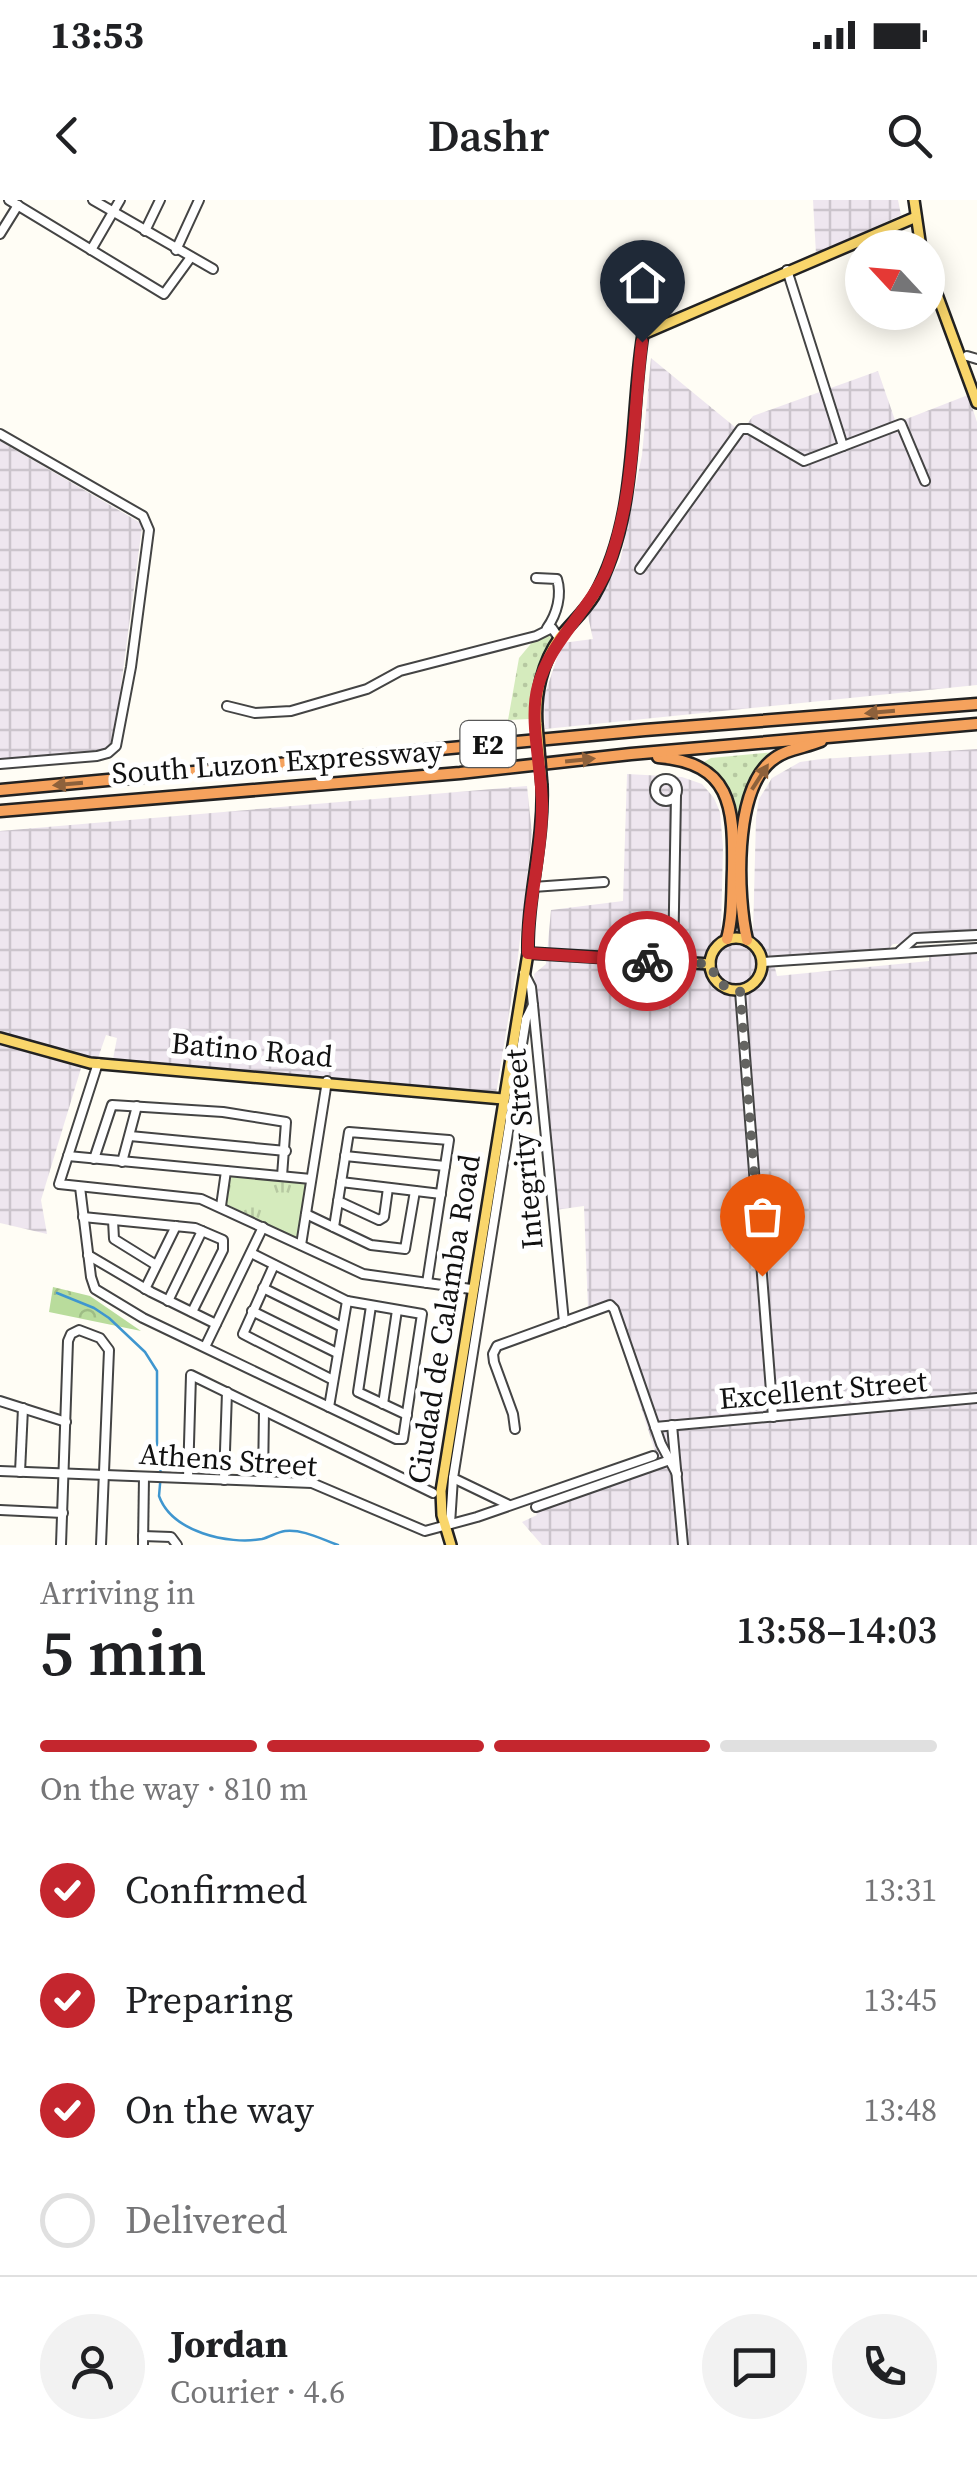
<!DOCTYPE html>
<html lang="en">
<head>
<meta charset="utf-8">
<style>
	:root { --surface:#fff; --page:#f2f2f2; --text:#202124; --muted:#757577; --line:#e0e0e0; --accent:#c4262e }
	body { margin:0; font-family:"Source Serif 4",serif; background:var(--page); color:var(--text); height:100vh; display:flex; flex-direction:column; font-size:38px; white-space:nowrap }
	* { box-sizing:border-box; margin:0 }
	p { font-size:32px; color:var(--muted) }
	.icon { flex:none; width:55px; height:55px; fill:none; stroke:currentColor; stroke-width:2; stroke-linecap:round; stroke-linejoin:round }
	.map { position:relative; height:1345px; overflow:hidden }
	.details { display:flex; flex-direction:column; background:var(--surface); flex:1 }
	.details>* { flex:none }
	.needle { width:65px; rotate:296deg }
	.buttons { position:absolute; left:845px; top:30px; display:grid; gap:20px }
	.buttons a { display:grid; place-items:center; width:100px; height:100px; border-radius:50%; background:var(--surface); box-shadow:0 5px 25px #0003; font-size:50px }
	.pin { position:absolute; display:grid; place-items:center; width:85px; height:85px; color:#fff; margin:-102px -42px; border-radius:50% 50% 50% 0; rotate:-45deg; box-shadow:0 0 10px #0007 }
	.pin .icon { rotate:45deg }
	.courier { position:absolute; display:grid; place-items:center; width:100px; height:100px; margin:-50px; border:8px solid #c4262e; border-radius:50%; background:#fff; color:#222; box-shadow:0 2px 12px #0007 }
	.summary em { font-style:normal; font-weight:600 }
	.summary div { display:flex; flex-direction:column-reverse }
	.summary { display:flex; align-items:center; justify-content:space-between; height:170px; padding:0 40px }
	h1 { font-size:65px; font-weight:600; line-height:75px }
	.bar { display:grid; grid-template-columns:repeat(4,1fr); gap:15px 10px; align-content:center; height:120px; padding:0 40px }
	.bar i { height:12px; border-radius:8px; background:var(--line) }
	.bar .active { background:var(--accent) }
	.bar p { grid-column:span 4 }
	.line { display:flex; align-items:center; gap:25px; padding:0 40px; border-top:2px solid var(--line) }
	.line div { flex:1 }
	.round { display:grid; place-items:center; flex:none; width:105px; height:105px; border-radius:52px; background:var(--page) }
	ol { padding:0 40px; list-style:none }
	li { display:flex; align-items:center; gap:30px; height:110px }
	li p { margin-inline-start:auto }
	li .icon { padding:10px; border-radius:50%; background:var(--accent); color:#fff; stroke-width:4 }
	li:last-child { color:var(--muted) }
	li i { width:55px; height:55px; border:5px solid var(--line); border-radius:50% }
	.status { display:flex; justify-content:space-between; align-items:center; height:70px; padding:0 50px; background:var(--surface); direction:ltr }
	.status svg { height:28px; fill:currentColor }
	header { display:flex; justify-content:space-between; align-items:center; height:130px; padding:0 40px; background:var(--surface); font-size:45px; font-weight:600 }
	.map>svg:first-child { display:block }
	.industrial { fill:url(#industrial-grid) }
	.grass { fill:url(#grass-dots) }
	.forest { fill:url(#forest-crowns) }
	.park { fill:url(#park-tufts) }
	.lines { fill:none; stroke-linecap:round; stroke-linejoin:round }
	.stream { stroke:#3f96cf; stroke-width:2.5 }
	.minor-casing { stroke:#444; stroke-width:12 }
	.major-casing { stroke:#222; stroke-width:14 }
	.highway-casing { stroke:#222; stroke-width:15 }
	.minor { stroke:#fff; stroke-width:8 }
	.major { stroke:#f9d66b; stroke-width:9 }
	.highway { stroke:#f5a25d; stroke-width:10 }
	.major-bridge-casing { stroke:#222; stroke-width:14; stroke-linecap:butt }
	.major-bridge { stroke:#f9d66b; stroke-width:9 }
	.oneway { fill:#8e613b }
	.done { stroke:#646461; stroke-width:10; stroke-dasharray:0 18 }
	.route { stroke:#c4262e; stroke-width:12 }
	.labels { text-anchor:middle; stroke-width:10; stroke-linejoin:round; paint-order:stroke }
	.shield { fill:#fff; stroke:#585858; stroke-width:2.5 }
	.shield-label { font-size:28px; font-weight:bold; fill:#111 }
	.street-label { font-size:30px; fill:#111; stroke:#fff }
</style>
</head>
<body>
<div class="status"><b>13:53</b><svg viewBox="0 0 49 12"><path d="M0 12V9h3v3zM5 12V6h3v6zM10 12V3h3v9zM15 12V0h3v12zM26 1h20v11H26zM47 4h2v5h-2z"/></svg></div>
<header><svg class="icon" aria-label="back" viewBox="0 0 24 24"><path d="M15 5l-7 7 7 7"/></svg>Dashr<svg class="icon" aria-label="search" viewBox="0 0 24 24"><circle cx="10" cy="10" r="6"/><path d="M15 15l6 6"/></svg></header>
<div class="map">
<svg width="977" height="1345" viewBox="0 0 977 1345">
	<defs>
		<pattern id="industrial-grid" width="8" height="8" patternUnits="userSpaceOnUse" patternTransform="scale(2.5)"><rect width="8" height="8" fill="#eee6ef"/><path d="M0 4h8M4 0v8" fill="none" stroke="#cbc4cc"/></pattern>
		<pattern id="grass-dots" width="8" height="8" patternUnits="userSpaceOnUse" patternTransform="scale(2.5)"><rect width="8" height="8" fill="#d5ebbd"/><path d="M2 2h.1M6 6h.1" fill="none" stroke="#b6c8a1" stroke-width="1.8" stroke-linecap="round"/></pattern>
		<pattern id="forest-crowns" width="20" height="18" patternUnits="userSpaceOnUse" patternTransform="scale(2.5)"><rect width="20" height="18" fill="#b9dc9c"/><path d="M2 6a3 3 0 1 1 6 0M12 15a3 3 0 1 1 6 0" fill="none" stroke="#9ebc85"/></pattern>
		<pattern id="park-tufts" width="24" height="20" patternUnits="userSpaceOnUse" patternTransform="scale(2.5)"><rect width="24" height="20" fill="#d5ebbd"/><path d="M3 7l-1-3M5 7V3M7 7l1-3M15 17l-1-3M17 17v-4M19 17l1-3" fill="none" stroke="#b6c8a1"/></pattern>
	</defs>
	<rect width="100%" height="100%" fill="#fffdf5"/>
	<!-- industrial -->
	<g class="industrial">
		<path d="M813,0H898L901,15L816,54Z"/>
		<path d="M651,158L741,232L753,216L878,171L896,223L968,195L977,222V485L545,529L544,497L562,443L593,439L587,412L620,362L642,255Z"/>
		<path d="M0,241L139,322L142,327L114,539L105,550L93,554L0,562Z"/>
		<path d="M977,549V741L893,744L886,752L773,760L777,776L929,761V748H977V1345H542L522,1322L537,1315L531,1305L658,1260L610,1112L611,1104L588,1109L584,1006L555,1010L534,774L546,764L551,710L623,701L627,574L682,577L702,584L714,598L720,612L723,647L721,730L753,735L756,618L759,599L772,578L800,562L821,559Z"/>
		<path d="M527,586L532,634L517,765L496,894L113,859L117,838L106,835L98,858L0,835V631Z"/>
		<path d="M0,844L82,865L41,1000L47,1034L0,1023Z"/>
	</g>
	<!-- grass -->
	<g class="grass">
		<path d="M549,422L562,436L533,485L529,519L508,520L519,458Z"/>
		<path d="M775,552L759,564L737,615C736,590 722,576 702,563L711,558Z"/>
	</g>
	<!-- forest -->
	<path class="forest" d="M53,1087L90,1096L141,1131L49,1112Z"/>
	<!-- park -->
	<path class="park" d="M230,975L303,981L306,986L297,1038L226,1004Z"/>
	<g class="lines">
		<!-- stream -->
		<path class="stream" d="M57,1093L94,1108L109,1118L145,1152L157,1171V1249L161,1273L159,1296C172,1332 228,1345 262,1339C270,1337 277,1332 285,1331C303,1329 321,1339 338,1345"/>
		<!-- minor casing -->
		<g class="minor-casing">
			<g id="minor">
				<path d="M9,0L164,94L191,57"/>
				<path d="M93,0L213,69"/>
				<path d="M145,31L160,0"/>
				<path d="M0,34L18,5"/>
				<path d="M91,50L120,0"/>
				<path d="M176,50L199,0"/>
				<path d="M787,70L843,246"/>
				<path d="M967,156L977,159"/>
				<path d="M0,234L143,316L149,330L131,467L116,546L108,553L97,556L0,564"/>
				<path d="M640,369L741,229H749L804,261L901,224L925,281"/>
				<path d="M536,378L557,379C562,395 557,414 547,428"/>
				<path d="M227,506L255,513L291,511L367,489L400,471L536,436L552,428L559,438"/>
				<circle cx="666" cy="590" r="11"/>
				<path d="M533,687L604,682"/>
				<path d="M900,751L915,738L977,735"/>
				<path d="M763,762L977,748"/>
				<path d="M673,763L676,596"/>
				<path d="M524,773L531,787L533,805L564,1122"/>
				<path d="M740,791L773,1217"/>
				<path d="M98,863L59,984L201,999L363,1074L471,1089"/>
				<path d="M130,936L286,951"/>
				<path d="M68,956L311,979"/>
				<path d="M345,956L445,966"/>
				<path d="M94,959L112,905L223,912L286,922L282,976"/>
				<path d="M122,962L137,906"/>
				<path d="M341,982L441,994"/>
				<path d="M80,987L91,1077L95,1089L143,1118L396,1239H403L422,1114L347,1101L251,1053"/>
				<path d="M338,1001L379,1020L384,1017L388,988"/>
				<path d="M221,1006L226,971"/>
				<path d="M306,1014L371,1045L405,1049L415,991"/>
				<path d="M83,1017L195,1028L223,1040V1050L192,1112"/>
				<path d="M113,1020L114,1039L156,1065"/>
				<path d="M334,1027L349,932L449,940L427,1083"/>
				<path d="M301,1045L327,881"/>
				<path d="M88,1055L151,1092L216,1124"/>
				<path d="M274,1065L243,1134L333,1180"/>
				<path d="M263,1088L342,1127"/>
				<path d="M145,1089L176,1026"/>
				<path d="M168,1101L202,1031"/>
				<path d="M371,1106L358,1192L407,1215"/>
				<path d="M252,1111L337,1153"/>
				<path d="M205,1147L263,1027"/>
				<path d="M0,1201L66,1222"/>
				<path d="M383,1204L397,1110"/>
				<path d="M329,1207L347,1101"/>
				<path d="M672,1225L683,1345"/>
				<path d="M655,1227L977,1198"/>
				<path d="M515,1229L513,1214L494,1162L493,1154L497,1146L610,1105L614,1109L661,1244L677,1274"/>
				<path d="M0,1271L312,1283L425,1331L477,1317L653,1256"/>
				<path d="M20,1272L23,1208"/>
				<path d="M188,1278L191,1175L433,1293"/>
				<path d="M224,1280L227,1192"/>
				<path d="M263,1281L264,1211"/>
				<path d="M509,1305L453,1278L526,819L533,805"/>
				<path d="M536,1307L667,1261"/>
				<path d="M0,1310L63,1313"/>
				<path d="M450,1324L453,1278"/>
				<path d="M143,1336L171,1337L177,1345"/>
				<path d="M61,1345L68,1141L71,1134L79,1130L100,1138L109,1150L101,1345"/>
				<path d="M143,1345L144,1277"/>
			</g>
		</g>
		<!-- major casing -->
		<g class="major-casing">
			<g id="major">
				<path d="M914,0L921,48"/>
				<path d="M928,70L977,203"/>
				<path d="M537,524C535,494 542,462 560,437C571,423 584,412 594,396C639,316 629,221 643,134L916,17"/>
				<circle cx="736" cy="764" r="26"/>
				<path d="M528,753L710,764"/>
				<path d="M0,838L90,863L503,899"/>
				<path d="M451,1345L442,1315L441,1291L528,753C527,697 544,643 542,586"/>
			</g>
		</g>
		<!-- highway casing -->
		<g class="highway-casing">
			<g id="highway">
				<path d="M658,557C731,563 734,606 733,669C732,693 733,716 727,739"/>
				<path d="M0,590L645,530L977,504"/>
				<path d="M0,611L460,573L631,554L977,524"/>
				<path d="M747,740C737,696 733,593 771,561C785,549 804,548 821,541"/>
			</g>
		</g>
		<!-- minor -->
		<use href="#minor" class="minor"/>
		<!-- major -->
		<use href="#major" class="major"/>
		<!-- highway -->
		<use href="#highway" class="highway"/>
		<!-- major-bridge casing -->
		<g class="major-bridge-casing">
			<path id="major-bridge" d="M537,524L542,586"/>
		</g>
		<!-- major-bridge -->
		<use href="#major-bridge" class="major-bridge"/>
	</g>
	<!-- one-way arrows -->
	<defs><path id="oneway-solid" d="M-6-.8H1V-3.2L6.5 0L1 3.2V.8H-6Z" transform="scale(2.5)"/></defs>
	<g class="oneway">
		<use href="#oneway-solid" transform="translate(880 512) rotate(175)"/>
		<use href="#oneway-solid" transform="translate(580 560) rotate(-6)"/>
		<use href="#oneway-solid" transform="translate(760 577) rotate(-57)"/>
		<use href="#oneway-solid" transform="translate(68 584) rotate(175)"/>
	</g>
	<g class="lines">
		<!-- done -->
		<path class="done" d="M647,761L710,764L719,784L740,791L762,1076"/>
		<!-- route -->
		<path class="route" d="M642,142C633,217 635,297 607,369C589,412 550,441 538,486C528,521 543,572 542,609C542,657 527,705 528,753L647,761"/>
	</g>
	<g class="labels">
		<!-- shield labels -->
		<rect class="shield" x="460.5" y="521" width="55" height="46" rx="8"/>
		<g class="shield-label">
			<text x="488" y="554">E2</text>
		</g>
		<!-- street labels -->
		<g class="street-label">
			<text transform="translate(277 562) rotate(-4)" y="10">South Luzon Expressway</text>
			<text transform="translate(252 850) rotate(5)" y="10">Batino Road</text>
			<text transform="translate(524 949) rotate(-95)" y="10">Integrity Street</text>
			<text transform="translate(444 1119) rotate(-81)" y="10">Ciudad de Calamba Road</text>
			<text transform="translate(823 1190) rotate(-5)" y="10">Excellent Street</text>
			<text transform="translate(228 1260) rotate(4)" y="10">Athens Street</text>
		</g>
	</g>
</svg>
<div class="buttons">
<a><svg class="needle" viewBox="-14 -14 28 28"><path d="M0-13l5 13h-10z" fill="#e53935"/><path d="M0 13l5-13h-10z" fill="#757577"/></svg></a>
</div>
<div class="pin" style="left:762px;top:1076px;background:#ea580c"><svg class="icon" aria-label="bag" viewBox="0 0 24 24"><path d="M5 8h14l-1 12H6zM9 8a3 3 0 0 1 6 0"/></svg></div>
<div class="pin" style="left:642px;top:142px;background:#1f2937"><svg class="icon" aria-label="home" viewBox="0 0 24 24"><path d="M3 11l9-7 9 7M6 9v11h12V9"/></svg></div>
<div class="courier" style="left:647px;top:761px"><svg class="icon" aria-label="bike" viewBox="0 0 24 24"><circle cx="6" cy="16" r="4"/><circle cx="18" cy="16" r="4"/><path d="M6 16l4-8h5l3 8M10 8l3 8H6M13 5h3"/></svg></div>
</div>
<section class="details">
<div class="summary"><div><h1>5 min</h1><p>Arriving in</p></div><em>13:58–14:03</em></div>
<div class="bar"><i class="active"></i><i class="active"></i><i class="active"></i><i></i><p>On the way · 810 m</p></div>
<ol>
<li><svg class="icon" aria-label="check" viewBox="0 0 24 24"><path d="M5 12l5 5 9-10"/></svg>Confirmed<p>13:31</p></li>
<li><svg class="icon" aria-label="check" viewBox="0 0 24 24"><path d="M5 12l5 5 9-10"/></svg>Preparing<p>13:45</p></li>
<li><svg class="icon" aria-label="check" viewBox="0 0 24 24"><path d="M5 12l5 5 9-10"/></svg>On the way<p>13:48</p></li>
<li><i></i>Delivered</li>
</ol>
<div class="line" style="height:180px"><a class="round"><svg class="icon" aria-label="person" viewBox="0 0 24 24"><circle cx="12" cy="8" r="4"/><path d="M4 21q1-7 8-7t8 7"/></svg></a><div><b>Jordan</b><p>Courier · 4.6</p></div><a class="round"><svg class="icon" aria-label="chat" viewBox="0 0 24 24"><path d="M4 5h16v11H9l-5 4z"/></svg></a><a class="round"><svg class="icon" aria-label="phone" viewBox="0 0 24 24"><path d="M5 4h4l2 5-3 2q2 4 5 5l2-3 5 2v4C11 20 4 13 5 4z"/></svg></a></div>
</section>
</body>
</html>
